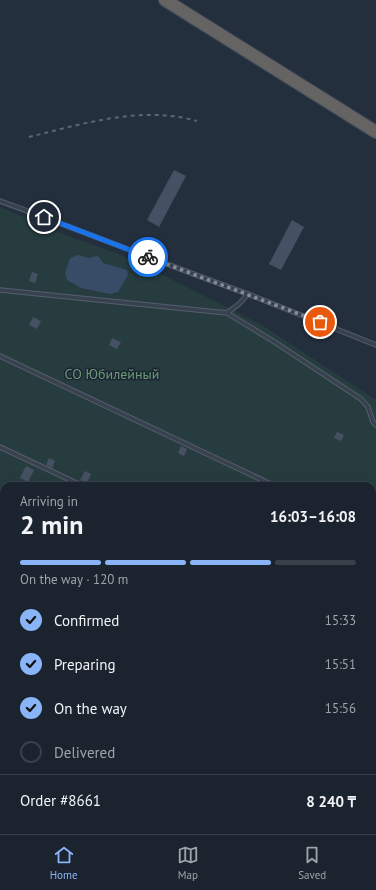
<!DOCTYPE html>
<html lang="en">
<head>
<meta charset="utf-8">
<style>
	:root { --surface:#1b232e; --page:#242b36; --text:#f1f3f6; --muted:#a0a4aa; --line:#39404a; --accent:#8ab4f8 }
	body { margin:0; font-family:"PT Sans",sans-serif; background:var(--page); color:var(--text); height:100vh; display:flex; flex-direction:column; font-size:15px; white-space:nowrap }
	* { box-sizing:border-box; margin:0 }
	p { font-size:13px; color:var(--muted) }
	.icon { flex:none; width:22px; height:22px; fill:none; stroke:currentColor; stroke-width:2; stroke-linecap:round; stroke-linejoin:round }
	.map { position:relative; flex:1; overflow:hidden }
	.sheet { position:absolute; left:0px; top:482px; width:376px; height:352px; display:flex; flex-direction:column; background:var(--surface); border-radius:12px 12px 0 0; box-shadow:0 4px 16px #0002,0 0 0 1px var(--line) }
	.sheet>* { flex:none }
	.pin { position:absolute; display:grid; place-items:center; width:34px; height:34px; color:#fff; margin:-17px; border:2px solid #fff; border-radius:50%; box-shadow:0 1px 4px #0007 }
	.courier { position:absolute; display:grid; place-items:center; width:40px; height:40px; margin:-20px; border:3px solid #1a73e8; border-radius:50%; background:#fff; color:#222; box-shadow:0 1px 5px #0007 }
	.summary em { font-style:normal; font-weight:700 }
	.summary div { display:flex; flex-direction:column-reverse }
	.summary { display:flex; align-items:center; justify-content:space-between; height:68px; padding:0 20px }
	h1 { font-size:26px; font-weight:700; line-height:30px }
	.bar { display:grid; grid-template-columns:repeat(4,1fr); gap:6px 4px; align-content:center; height:48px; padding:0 20px }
	.bar i { height:5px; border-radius:3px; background:var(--line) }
	.bar .selected { background:var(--accent) }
	.bar p { grid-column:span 4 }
	.line { display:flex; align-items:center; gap:10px; padding:0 20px; border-top:1px solid var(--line) }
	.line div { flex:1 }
	ol { padding:0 20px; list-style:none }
	li { display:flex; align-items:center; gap:12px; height:44px }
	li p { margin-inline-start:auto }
	li .icon { padding:4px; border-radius:50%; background:var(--accent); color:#111; stroke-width:4 }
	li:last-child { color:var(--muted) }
	li i { width:22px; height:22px; border:2px solid var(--line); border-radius:50% }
	.tabs { display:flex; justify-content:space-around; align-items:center; height:56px; border-top:1px solid var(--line); background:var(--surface); font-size:11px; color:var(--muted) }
	.tabs a { display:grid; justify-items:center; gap:2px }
	.tabs .selected { color:var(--accent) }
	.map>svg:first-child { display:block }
	.green { fill:#263c3f }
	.water { fill:#394c67 }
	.building { fill:#455162 }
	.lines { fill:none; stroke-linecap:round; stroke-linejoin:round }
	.service-casing { stroke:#565f6c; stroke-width:5.5 }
	.trunk-casing { stroke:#434c59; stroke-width:14 }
	.path { stroke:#44595c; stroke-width:1; stroke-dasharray:3 3; stroke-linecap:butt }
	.service { stroke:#38414e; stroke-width:3.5 }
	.trunk { stroke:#656462; stroke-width:12 }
	.rail { stroke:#5a6575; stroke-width:2; stroke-dasharray:4 4; stroke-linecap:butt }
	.done { stroke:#828b98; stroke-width:4; stroke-dasharray:0 7.2 }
	.route { stroke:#1a73e8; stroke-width:5 }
	.labels { text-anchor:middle; stroke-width:3; stroke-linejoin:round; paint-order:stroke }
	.park-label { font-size:14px; fill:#6b9a76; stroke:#1d2633 }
</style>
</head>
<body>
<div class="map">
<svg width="376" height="834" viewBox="0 0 376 834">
	<rect width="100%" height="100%" fill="#242f3e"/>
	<!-- green -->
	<g class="green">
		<path d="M0,207L71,237L119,254L163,275L262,325L376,400V660L372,664V486H4V589L0,587Z"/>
		<path d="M35,830H71L74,834H38Z"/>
	</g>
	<!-- water -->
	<path class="water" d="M78,255L89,258L96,256L99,257L103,263L127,270L128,275L118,292L110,294L81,288L67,280L65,273L70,258Z"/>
	<!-- building -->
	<g class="building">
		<path d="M174,170L186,176L159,227L147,220Z"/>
		<path d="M292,220L304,227L281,270L269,264Z"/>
		<path d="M32,272L38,274L35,283L29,281Z"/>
		<path d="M33,317L41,321L37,329L29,325Z"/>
		<path d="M112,338L121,342L117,349L109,345Z"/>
		<path d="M337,432L344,435L341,441L334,438Z"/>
		<path d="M181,446L187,449L184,456L178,453Z"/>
		<path d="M49,458L55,461L52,468L46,465Z"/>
		<path d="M26,466L34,470L28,482L20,478Z"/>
		<path d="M85,471L91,474L87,483L80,480Z"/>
	</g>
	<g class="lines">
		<!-- service casing -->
		<g class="service-casing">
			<g id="service">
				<path d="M0,201C83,231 164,264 248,294"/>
				<path d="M0,290L227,313L239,304L248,294L376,345"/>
				<path d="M227,313L273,341L361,399L368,407L373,422L376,425"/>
				<path d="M0,356L275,486"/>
				<path d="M0,447L83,486"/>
				<path d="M372,533L376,535"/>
				<path d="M0,542L4,544"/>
				<path d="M372,626L376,628"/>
				<path d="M372,635L376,632"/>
				<path d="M0,650L4,651"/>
				<path d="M0,682L4,677"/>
				<path d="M372,758L376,759"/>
				<path d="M0,769L4,765"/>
				<path d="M372,776L376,767"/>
				<path d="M372,817L376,821"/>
				<path d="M199,830L202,834"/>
				<path d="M109,834L113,830"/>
				<path d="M171,834L175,830"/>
				<path d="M258,834L262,830"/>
				<path d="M317,834L321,830"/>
			</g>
		</g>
		<!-- trunk casing -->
		<g class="trunk-casing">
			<path id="trunk" d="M165,0L376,132"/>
		</g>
		<!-- path -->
		<g class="path">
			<path d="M0,639L4,640"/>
			<path d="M0,658L4,660"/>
			<path d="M372,747L376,748"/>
			<path d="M77,830L81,834"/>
			<path d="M0,834L4,830"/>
			<path d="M96,834L101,830"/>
			<path d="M121,834L125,830"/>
		</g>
		<!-- service -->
		<use href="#service" class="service"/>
		<!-- trunk -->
		<use href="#trunk" class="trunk"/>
		<!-- rail -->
		<path class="rail" d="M29,137C82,124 142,105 197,121"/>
	</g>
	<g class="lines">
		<!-- done -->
		<path class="done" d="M148,257C205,279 263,300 320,322"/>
		<!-- route -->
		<path class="route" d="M44,217L148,257"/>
	</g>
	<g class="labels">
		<!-- park labels -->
		<g class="park-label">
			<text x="112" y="379">СО Юбилейный</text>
		</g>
	</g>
</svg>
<div class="pin" style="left:320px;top:322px;background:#ea580c"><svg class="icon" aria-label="bag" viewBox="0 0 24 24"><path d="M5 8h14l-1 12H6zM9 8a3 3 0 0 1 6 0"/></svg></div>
<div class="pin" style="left:44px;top:217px;background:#1f2937"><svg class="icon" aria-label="home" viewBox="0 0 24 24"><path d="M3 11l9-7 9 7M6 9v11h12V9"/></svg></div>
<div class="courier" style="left:148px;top:257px"><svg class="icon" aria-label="bike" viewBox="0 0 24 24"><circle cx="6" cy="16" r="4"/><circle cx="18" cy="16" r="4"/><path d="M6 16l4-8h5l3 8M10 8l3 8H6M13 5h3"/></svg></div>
<section class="sheet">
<div class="summary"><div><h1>2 min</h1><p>Arriving in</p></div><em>16:03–16:08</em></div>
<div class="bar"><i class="selected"></i><i class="selected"></i><i class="selected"></i><i></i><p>On the way · 120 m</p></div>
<ol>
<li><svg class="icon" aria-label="check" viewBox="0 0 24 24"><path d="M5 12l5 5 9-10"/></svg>Confirmed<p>15:33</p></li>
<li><svg class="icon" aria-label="check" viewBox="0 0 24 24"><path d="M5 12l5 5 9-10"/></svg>Preparing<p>15:51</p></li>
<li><svg class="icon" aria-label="check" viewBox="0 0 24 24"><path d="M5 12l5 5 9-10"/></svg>On the way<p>15:56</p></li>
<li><i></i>Delivered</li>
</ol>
<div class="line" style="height:52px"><div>Order #8661</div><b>8 240 ₸</b></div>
</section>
</div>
<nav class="tabs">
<a class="selected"><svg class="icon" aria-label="home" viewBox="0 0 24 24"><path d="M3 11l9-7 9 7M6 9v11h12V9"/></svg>Home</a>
<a><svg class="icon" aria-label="map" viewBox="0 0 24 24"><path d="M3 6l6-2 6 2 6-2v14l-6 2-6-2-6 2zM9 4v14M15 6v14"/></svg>Map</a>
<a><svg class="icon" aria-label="saved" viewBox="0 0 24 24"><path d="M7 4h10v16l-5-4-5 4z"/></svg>Saved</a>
</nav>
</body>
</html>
